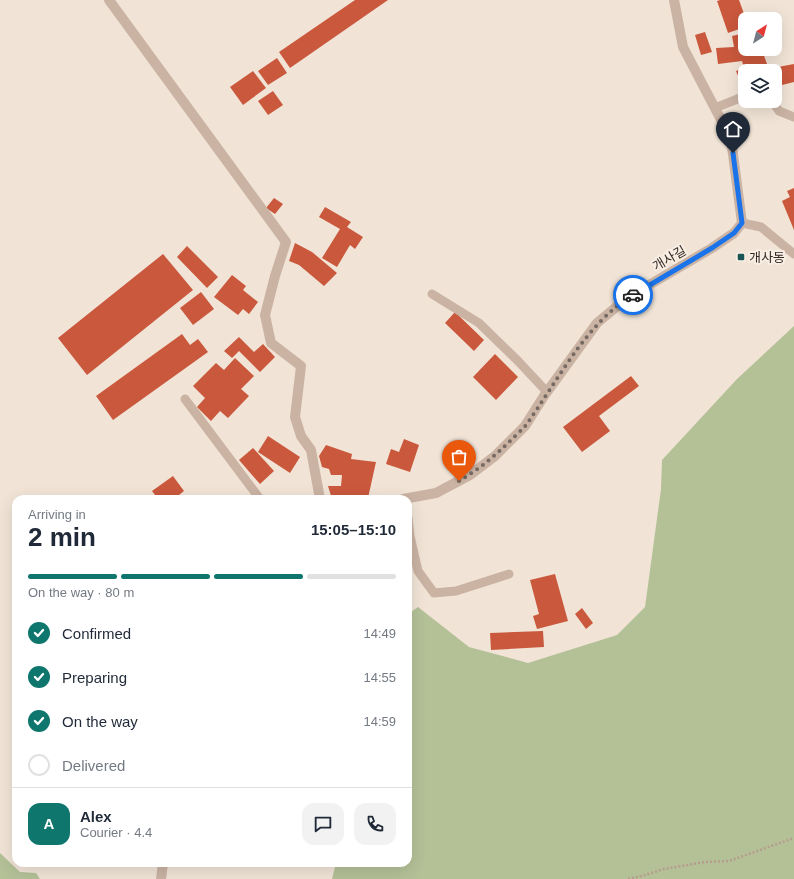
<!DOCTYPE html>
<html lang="en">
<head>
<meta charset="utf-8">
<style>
	:root { --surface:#fff; --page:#f2f2f3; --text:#1f2937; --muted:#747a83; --line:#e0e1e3; --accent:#0f766e }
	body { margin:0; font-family:Helvetica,"Noto Sans KR",sans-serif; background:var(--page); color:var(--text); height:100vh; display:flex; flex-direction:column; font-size:15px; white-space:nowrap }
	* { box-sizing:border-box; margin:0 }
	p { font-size:13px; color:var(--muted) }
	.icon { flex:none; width:22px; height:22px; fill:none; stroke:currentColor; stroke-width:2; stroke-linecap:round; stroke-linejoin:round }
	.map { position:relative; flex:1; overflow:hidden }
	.side { position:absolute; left:12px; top:495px; width:400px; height:372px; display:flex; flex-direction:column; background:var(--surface); border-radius:12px; box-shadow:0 4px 16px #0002 }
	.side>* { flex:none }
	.needle { width:26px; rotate:36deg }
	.tools { position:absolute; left:738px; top:12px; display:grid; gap:8px }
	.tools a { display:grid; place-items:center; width:44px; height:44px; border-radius:8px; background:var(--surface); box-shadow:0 4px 16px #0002; font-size:20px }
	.pin { position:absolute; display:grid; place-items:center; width:34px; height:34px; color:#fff; margin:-41px -17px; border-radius:50% 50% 50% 0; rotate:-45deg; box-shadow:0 0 4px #0007 }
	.pin .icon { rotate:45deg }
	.courier { position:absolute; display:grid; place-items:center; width:40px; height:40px; margin:-20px; border:3px solid #1a73e8; border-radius:50%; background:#fff; color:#222; box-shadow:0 1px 5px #0007 }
	.summary em { font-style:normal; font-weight:800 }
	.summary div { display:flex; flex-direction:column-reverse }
	.summary { display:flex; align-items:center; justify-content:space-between; height:68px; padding:0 16px }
	h1 { font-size:26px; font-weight:800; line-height:30px }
	.bar { display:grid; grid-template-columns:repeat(4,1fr); gap:6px 4px; align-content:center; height:48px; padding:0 16px }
	.bar i { height:5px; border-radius:3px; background:var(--line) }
	.bar .selected { background:var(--accent) }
	.bar p { grid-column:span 4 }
	.line { display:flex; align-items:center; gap:10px; padding:0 16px; border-top:1px solid var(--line) }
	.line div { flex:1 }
	.round { display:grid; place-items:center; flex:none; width:42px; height:42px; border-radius:12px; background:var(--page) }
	ol { padding:0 16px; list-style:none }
	li { display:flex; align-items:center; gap:12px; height:44px }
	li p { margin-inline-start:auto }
	li .icon { padding:4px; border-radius:50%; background:var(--accent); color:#fff; stroke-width:4 }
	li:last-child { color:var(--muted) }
	li i { width:22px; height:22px; border:2px solid var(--line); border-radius:50% }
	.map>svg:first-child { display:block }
	.green { fill:#b4c197 }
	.building { fill:#ca583c }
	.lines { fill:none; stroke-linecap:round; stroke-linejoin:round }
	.path { stroke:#b59c8d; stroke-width:2.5; stroke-dasharray:2 2; stroke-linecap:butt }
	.lane { stroke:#cab3a3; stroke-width:9 }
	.street { stroke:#cab3a3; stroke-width:10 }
	.done { stroke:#766a63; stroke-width:4; stroke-dasharray:0 7.2 }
	.route { stroke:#1a73e8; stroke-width:5 }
	.poi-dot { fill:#1a5556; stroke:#f9eee3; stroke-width:1.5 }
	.labels { text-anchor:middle; stroke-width:4; stroke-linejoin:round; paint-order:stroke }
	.poi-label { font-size:13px; fill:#342925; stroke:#f9eee3; text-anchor:start }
	.street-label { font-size:13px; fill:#342925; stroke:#f9eee3 }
</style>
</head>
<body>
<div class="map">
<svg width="794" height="879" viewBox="0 0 794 879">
	<rect width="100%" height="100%" fill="#f1e4d7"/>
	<!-- green -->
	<g class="green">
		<path d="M794,326V879H332L336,863H408V614L418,607L469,647L528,663L617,635L645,607L661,489L662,460L737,379Z"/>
		<path d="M0,853L20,872L36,873L40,879H0Z"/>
	</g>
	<!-- building -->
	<g class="building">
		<path d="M355,0H388L290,68L279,52Z"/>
		<path d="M720,0H739L746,19L745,27L728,33L717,1Z"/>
		<path d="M705,32L712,52L701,55L695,35Z"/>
		<path d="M745,33V44L738,46L745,45V49H755L756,53L762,50L767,64L761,67L763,71H745V90H744L736,71L744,68L742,61L718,64L716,48L734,47L732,36Z"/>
		<path d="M277,58L287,73L268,85L258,71Z"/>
		<path d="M794,64V82L782,85L778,67Z"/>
		<path d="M253,71L266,88L243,105L230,87Z"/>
		<path d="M273,91L283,105L268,115L258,101Z"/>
		<path d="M794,188V230L782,201L790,197L787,191Z"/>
		<path d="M274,198L283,204L275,214L266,208Z"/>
		<path d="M325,207L351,222L347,227L363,237L355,249L350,245L337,267L322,258L340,229L319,217Z"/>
		<path d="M295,243L312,252L337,273L324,286L299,265L289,261Z"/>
		<path d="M187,246L218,277L207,288L177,257Z"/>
		<path d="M163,254L193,290L87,375L58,338Z"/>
		<path d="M232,275L246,286L243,290L258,302L249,314L243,309L238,315L214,297Z"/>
		<path d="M201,292L214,309L193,325L180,308Z"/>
		<path d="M455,312L484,340L474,351L445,323Z"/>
		<path d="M182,334L190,345L198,339L208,352L113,420L96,396Z"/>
		<path d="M239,337L254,352L263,344L275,357L260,372L239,351L232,358L224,351Z"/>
		<path d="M495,354L518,377L496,400L473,377Z"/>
		<path d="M235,358L254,376L241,389L249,396L228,418L220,411L211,421L197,407L205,398L193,386L216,363L224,370Z"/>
		<path d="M631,376L639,386L599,416L610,431L582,452L563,427Z"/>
		<path d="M268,436L300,457L290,473L258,452Z"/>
		<path d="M404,439L419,445L410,472L386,464L391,449L399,452Z"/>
		<path d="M326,445L352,454L351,459L376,462L368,498L332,499L328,486H341L342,475H331L329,469L322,467L319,456Z"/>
		<path d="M253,448L274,471L260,484L239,460Z"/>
		<path d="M173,476L184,491L174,499H158L152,491Z"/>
		<path d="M555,574L568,621L537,629L533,616L539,614L530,580Z"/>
		<path d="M582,608L593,623L586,629L575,614Z"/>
		<path d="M543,631L544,647L491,650L490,633Z"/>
	</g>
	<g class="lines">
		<!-- path -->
		<path class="path" d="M628,879L642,876L664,869L705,862L729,861L794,838"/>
		<!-- lane -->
		<g class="lane">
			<path d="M772,101L779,111L794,117"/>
			<path d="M715,108L745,96"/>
			<path d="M742,223L761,227L794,254"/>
			<path d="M432,294L479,323L518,361L547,392"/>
			<path d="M185,399L260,499"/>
			<path d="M408,518L410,536L418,571L434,593L456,591L509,574"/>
		</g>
		<!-- street -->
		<g class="street">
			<path d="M109,0L286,242L275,276L265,315L271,343L301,366L295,417L301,436L311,450L320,499"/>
			<path d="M403,499L436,493L470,475L495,456L525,426L544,396L597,323L627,298L712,248L734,233L742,223L731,139L683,47L674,0"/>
			<path d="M161,879L163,863"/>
		</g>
	</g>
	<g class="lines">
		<!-- done -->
		<path class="done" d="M459,481C478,470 495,456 511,440C516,435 522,430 526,425C557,382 586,323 633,295"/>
		<!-- route -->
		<path class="route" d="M633,295L712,248L734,233L742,223L733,153"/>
	</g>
	<!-- markers -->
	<rect class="poi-dot" x="737" y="253" width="8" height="8" rx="2"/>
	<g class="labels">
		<!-- poi labels -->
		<g class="poi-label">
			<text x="749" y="262">개사동</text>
		</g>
		<!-- street labels -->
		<g class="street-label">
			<text transform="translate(669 258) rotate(-30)" y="5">개사길</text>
		</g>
	</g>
</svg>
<div class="tools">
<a><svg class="needle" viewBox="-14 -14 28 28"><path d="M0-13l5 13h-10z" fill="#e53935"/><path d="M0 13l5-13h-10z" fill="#747a83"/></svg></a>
<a><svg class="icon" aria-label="layers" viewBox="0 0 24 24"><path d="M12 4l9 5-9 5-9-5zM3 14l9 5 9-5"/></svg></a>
</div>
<div class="pin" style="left:459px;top:481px;background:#ea580c"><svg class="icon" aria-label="bag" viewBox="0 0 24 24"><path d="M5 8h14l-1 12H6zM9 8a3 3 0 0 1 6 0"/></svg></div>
<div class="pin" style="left:733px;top:153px;background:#1f2937"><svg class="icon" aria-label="home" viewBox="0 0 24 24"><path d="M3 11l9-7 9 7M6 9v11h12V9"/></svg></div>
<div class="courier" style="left:633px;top:295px"><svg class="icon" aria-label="car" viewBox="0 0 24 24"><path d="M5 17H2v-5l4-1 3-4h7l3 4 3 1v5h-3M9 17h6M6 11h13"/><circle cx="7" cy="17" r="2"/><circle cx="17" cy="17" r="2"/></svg></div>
<section class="side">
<div class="summary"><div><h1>2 min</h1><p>Arriving in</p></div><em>15:05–15:10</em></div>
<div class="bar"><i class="selected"></i><i class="selected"></i><i class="selected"></i><i></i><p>On the way · 80 m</p></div>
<ol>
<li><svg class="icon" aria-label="check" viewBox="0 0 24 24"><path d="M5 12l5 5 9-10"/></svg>Confirmed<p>14:49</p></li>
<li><svg class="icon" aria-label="check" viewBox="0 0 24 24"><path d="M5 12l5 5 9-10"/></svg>Preparing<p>14:55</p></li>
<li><svg class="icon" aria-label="check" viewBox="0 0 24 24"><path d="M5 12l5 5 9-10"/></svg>On the way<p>14:59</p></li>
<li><i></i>Delivered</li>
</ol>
<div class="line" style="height:72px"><b class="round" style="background:var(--accent);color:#fff">A</b><div><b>Alex</b><p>Courier · 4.4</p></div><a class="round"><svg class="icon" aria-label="chat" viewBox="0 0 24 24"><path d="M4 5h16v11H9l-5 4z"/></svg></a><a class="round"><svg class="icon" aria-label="phone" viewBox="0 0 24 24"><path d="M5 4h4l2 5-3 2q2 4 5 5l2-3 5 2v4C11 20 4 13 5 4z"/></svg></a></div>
</section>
</div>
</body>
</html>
